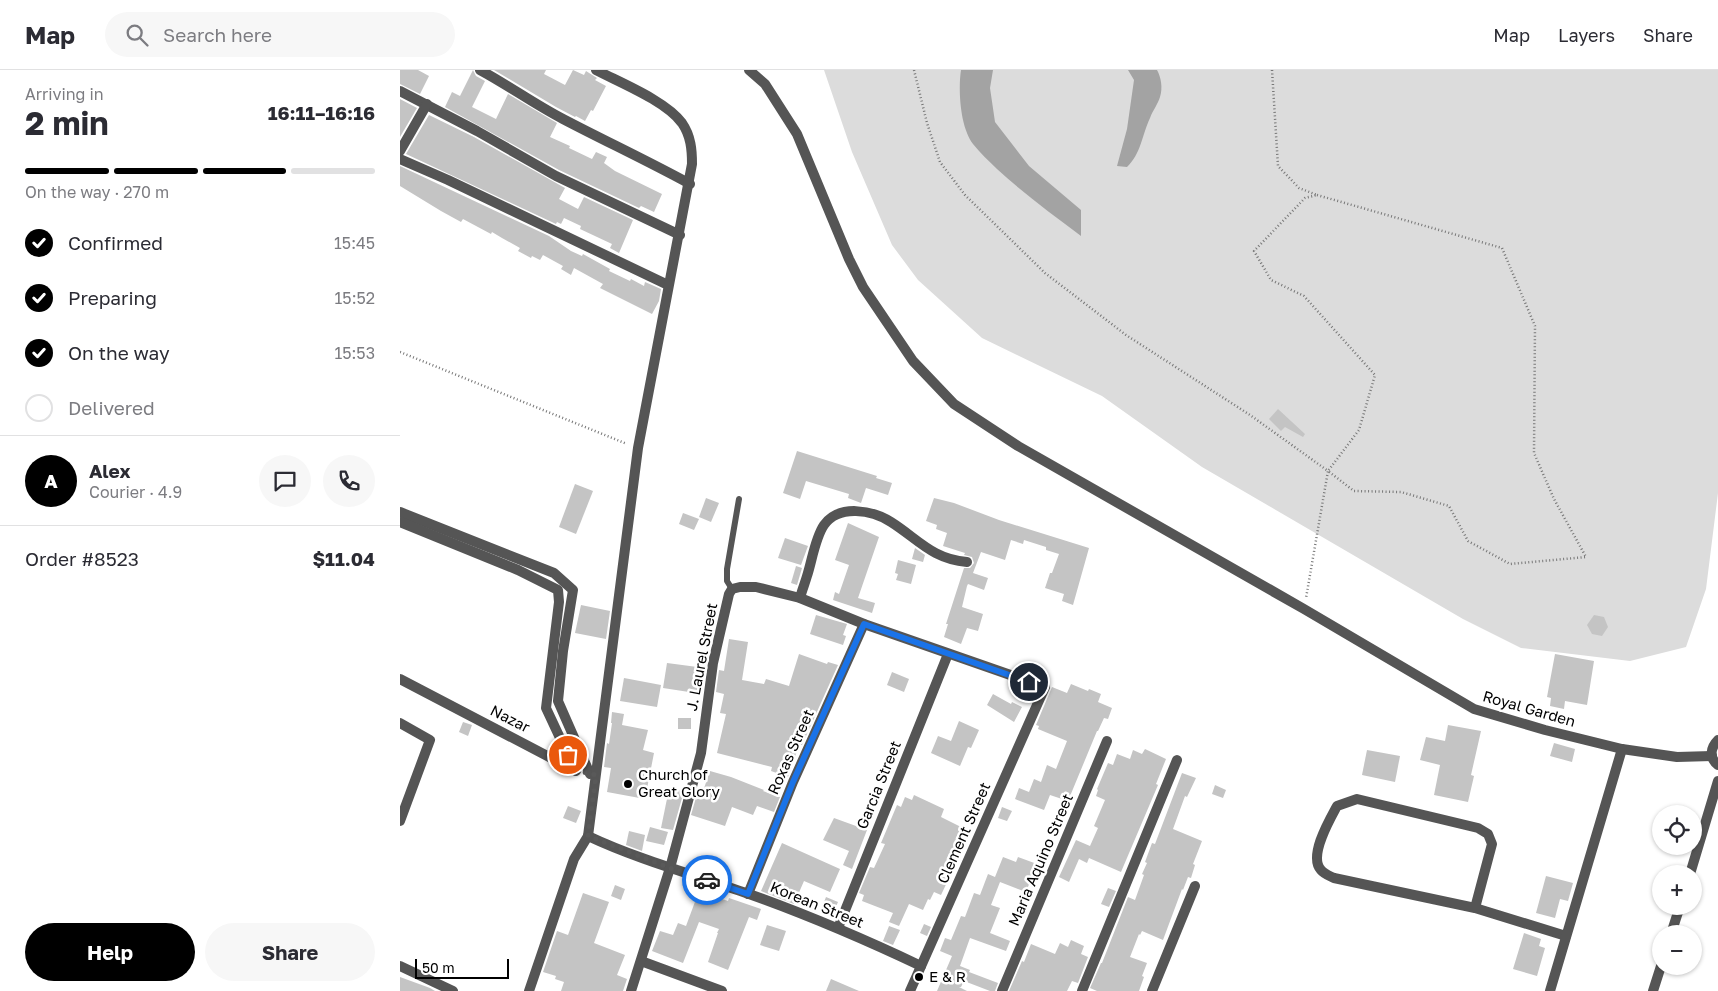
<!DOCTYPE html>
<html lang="en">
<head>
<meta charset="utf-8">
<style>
	:root { --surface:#fff; --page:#f7f7f7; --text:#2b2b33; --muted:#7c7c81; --line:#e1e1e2; --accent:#000 }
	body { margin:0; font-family:"Golos Text",sans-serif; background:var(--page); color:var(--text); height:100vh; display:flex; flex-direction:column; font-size:19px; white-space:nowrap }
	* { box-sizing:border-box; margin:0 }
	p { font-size:16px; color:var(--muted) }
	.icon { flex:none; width:28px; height:28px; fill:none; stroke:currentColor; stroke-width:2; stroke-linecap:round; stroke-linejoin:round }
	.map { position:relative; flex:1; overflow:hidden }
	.drawer { display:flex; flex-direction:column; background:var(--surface); width:400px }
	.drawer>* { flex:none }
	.fabs { position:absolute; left:1252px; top:735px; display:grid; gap:10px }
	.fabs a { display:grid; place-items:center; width:50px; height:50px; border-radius:50%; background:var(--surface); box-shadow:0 1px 4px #0004; font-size:25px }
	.scale { position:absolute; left:15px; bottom:12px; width:94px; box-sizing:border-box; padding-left:5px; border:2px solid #000; border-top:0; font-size:14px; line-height:18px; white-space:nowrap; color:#000; -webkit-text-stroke:4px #fff; paint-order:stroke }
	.pin { position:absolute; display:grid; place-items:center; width:42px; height:42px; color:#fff; margin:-21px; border:2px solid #fff; border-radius:50%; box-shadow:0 1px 5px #0007 }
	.courier { position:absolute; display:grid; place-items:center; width:50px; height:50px; margin:-25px; border:4px solid #1a73e8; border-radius:50%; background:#fff; color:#222; box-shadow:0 1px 6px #0007 }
	.summary em { font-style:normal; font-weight:700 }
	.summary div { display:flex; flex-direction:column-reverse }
	.summary { display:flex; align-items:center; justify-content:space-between; height:85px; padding:0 25px }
	h1 { font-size:32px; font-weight:700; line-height:38px }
	.bar { display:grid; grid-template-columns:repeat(4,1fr); gap:8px 5px; align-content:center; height:60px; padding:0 25px }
	.bar i { height:6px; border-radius:4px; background:var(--line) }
	.bar .active { background:var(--accent) }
	.bar p { grid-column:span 4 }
	.line { display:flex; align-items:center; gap:12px; padding:0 25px; border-top:1px solid var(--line) }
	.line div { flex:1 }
	.round { display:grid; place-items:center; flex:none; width:52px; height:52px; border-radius:26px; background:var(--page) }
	ol { padding:0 25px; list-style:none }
	li { display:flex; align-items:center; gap:15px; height:55px }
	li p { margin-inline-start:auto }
	li .icon { padding:5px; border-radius:50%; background:var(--accent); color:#fff; stroke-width:4 }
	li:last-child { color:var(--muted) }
	li i { width:28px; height:28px; border:2px solid var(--line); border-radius:50% }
	.cta { display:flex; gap:10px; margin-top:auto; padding:10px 25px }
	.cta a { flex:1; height:58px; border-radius:30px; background:var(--accent); color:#fff; font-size:20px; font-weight:700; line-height:58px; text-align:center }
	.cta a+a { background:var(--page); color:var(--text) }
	header { display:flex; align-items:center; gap:30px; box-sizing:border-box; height:70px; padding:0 25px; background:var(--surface); border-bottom:1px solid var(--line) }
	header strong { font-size:24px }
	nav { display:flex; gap:28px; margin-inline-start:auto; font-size:18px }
	.search { width:350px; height:45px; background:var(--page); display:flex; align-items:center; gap:12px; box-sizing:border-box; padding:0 18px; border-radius:28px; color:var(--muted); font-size:19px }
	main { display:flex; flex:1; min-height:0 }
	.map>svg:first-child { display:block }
	.green { fill:#dcdcdc }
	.water { fill:#a3a3a3 }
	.building { fill:#c4c4c4 }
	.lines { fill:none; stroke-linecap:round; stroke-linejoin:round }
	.path { stroke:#777; stroke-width:2.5; stroke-dasharray:1 2.5; stroke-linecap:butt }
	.service { stroke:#555; stroke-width:6 }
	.minor { stroke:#555; stroke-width:10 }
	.done { stroke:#595959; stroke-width:5; stroke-dasharray:0 9 }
	.route { stroke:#1a73e8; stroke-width:6 }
	.poi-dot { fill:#000; stroke:#fff; stroke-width:2 }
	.labels { text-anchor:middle; stroke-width:5; stroke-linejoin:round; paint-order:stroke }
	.street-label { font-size:15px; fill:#000; stroke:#fff }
	.poi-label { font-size:15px; fill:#000; stroke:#fff; text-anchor:start }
</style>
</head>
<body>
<header>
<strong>Map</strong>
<div class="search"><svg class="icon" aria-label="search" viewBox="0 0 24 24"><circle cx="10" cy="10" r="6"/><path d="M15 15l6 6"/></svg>Search here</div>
<nav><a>Map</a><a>Layers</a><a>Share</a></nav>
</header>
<main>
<section class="drawer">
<div class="summary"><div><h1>2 min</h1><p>Arriving in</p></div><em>16:11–16:16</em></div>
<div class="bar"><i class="active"></i><i class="active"></i><i class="active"></i><i></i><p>On the way · 270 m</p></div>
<ol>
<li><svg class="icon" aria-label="check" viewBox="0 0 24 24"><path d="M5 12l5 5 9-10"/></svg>Confirmed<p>15:45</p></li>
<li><svg class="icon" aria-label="check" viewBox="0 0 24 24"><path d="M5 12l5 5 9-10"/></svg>Preparing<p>15:52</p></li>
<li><svg class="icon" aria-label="check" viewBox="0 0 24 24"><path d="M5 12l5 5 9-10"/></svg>On the way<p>15:53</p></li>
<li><i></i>Delivered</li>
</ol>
<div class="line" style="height:90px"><b class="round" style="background:var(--accent);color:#fff">A</b><div><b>Alex</b><p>Courier · 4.9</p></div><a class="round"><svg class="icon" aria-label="chat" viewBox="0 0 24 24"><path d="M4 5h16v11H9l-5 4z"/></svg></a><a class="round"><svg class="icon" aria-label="phone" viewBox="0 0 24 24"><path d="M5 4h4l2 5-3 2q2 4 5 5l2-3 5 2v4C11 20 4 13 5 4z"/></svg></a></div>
<div class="line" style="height:65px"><div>Order #8523</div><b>$11.04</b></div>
<div class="cta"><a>Help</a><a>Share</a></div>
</section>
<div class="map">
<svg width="1318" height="921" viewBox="0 0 1318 921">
	<rect width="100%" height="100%" fill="#fff"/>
	<!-- green -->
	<path class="green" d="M424,0H1318V423L1306,519L1286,577L1230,591L1121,578L1063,549L802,397L702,326L582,268L518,210L492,175L452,82Z"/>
	<!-- water -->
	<g class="water">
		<path d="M561,0H593L590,18L595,52L629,96L681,140V166C652,144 623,123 597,99C589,91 580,83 573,74C560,57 558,20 561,0Z"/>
		<path d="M728,0H757C761,7 763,18 760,27C758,34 753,40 750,48C742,65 741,84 727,97L717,96L727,59L734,10Z"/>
	</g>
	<!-- building -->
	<g class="building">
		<path d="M0,0H18L29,6L20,24L0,14Z"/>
		<path d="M73,0L76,6L85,11L72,37L96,49L108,24L157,53L150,67L170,76L169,78L192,89L196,82L207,87L204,93L215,101L262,124L254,142L241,136L239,138L159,100L45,37L52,22L60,26Z"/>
		<path d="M94,0H146L144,4L165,15L173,0L184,5L186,1L197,8L195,10L206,16L193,41L191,40L185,51L176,46L175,47L156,37Z"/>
		<path d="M0,29L17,38L0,67Z"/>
		<path d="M29,45L74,67L165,118L159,129L178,139L184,127L233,150L219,183L210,178L212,174L180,159L181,156L164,148L161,154L157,152L156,154L6,84Z"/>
		<path d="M0,96L149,166L171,181L182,186L183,184L210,199L209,201L230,211L231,209L244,216L245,212L261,219L259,231L252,244L200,218L203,214L174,198L171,205L161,199L163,196L143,185L140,190L132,186L131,188L118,181L120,178L102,168L92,162L91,164L63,149L61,152L41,141L0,116Z"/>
		<path d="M878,339L905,364L903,367L885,357L881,361L869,349Z"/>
		<path d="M397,381L477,406L476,408L492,413L488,425L466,418L461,433L448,428L449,424L406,411L400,429L383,423Z"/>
		<path d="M175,414L193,421L176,464L159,457Z"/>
		<path d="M306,428L319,433L311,452L299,447Z"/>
		<path d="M534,428L554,433L599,450L689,478L673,535L662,531L664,524L645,518L650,503H652L659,484L646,480V477L624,470L623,474L611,470L605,490L581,482L573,503L588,508L584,520L568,514L567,516L562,537L583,544L578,561L567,558L561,574L544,567L548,554H546L564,498H570L574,493L572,487L564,485L565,483L543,476L547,463L536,459L537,455L526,451Z"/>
		<path d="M283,443L299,449L294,460L279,454Z"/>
		<path d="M448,453L479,467L458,528L475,533L472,543L433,530L435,522L439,524L449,495L435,490Z"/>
		<path d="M385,468L408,476L401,495L378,488Z"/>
		<path d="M515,478L525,485L523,492L512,489Z"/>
		<path d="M498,490L516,495L511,514L496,510L498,504L495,503Z"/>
		<path d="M396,496L402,498L397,515L391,513Z"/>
		<path d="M181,535L210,541L206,569L175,563Z"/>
		<path d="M416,545L447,554L443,565L446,566L443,575L410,564Z"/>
		<path d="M1194,545L1204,547L1208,557L1202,566L1192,564L1187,555Z"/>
		<path d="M329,569L348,572L342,610L364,614L366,609L389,616L399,584L427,594L428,592L438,595L402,675H399L388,707L371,701L372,697L317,683L326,644L320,643L324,624L316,622L319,600L324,601Z"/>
		<path d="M1155,584L1194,591L1187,635L1165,631L1164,639L1150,636L1151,628L1147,627Z"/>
		<path d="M267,593L305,598L302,624L263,618Z"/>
		<path d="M492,602L509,609L504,622L487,615Z"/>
		<path d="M224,608L261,615L257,637L220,631Z"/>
		<path d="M671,614L688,621L689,619L701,624L698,632L712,638L708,649L704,648L698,661H697L668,731L650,725L644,740L615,729L619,718L629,722L634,709L641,712L647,695L656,699L667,671L638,659L639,656L636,655L652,617L667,623Z"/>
		<path d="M593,624L611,634L612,632L622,637L614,652L587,635Z"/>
		<path d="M212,642L224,644L222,655L248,660L243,680L254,683L245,729L207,722L211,698L204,697L207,673L209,674L212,653H211Z"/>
		<rect x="278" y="648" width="13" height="11"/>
		<path d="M559,651L579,660L571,678L568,677L560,696L531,683L538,666L551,671Z"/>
		<path d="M63,652L72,655L68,666L59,662Z"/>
		<path d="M1048,655L1081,661L1071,705L1074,706L1068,732L1034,725L1040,695L1020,690L1026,667L1045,671Z"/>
		<path d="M1154,673L1175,679L1172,692L1150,686Z"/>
		<path d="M745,679L766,689L756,714L758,715L721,802L689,788L687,793L679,789L669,812L659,807L676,770L690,776L698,758L694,756L705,730L696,726L698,720L697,719L708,693L713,695L717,684L730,689L733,680L742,684Z"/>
		<path d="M967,680L1000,686L995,712L962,705Z"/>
		<path d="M310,701L331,707L364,720L363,721L380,727L374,742L357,736L353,745L332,737L325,756L291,745L297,724H302Z"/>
		<path d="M782,703L796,708L787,727L785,726L773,759L802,771L793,794L795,795L791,808L788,807L783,820L782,819L763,870L742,861L740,865L739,864L730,887L747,893L742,906L744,907L739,921H697L690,918L701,893H702L728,827L735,830L744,805L742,804L747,793L745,792L752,773L755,774Z"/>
		<path d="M815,715L826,720L823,728L812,724Z"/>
		<path d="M269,719L284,721L273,760L261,758Z"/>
		<path d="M514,725L544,739L541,747L571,762L541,825L534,822L530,830L528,829L523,840L509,834L499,856L489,852L493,843L462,831L464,825L459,823L470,797L474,798L485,774L481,773L497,735L501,737L505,727L512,730Z"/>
		<path d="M168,736L181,741L176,753L163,748Z"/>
		<path d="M602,737L612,741L607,751L598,748Z"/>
		<path d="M434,748L467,760L452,799L443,795L449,781L423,770Z"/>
		<path d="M250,757L268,762L264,775L246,771Z"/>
		<path d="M229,761L245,765L242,781L226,775Z"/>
		<path d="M382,773L440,799L430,822L404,811L394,834L361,821Z"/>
		<path d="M603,787L616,792L618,787L637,794L626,822L600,812L591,835L600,838L590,863L610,871L606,881L570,868L560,896L570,900L569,902L598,913L595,921H590L564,911L561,917H559L567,921H537L552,886L540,881L545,868L551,870L561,846L565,847L574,823L580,825L588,804L595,807Z"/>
		<path d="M1146,806L1173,813L1168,831L1160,829L1155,848L1136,843Z"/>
		<path d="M215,815L225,819L221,830L211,826Z"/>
		<path d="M708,818L716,821L709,837L701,834Z"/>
		<path d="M299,821L328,831L329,828L361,839L357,850L349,847L328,900L308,892L318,863H317L319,859L299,852L283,893L252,881L260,861L273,865L278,853L286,856Z"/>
		<path d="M183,823L209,832L194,873L225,885L217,905L227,909L223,921H161L164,912L155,909L156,906L143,902L157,861L168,865Z"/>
		<path d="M426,827L438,832L431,847L420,842Z"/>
		<path d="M524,854L531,857L527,866L520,863Z"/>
		<path d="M367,855L386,861L379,881L360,875Z"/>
		<path d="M489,856L500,860L493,875L483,871Z"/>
		<path d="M1124,863L1141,869L1139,876L1145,878L1137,906L1113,899Z"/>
		<path d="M671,870L684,876L681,884L688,887L678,913L672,911L667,921H609L622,891L624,892L631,874L655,884L660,873L668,877Z"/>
		<path d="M0,907L30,918L35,921H0Z"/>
		<path d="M431,909L459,921H426Z"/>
	</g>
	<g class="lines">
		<!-- path -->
		<g class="path">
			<path d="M514,0L527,53L540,92L565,125L645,203L726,265L850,345L928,401L906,528"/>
			<path d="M872,0L878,96L899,118L917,125"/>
			<path d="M917,125L1102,178L1135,256L1134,383L1154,429L1186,487L1110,494L1068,471L1049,436L1001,422L954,421L928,401L959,360L975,305L904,226L871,210L854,181L905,128Z"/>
			<path d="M0,282L227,374"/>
		</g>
		<!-- service -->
		<path class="service" d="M332,519L327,511V499L339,429"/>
		<!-- minor -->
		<g class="minor">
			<path d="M80,0C108,15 134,34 163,49C205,71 248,91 290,114"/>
			<path d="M349,0L365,14L397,64L449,189L463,217L513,291L554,334L618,376L904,539L1074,639L1145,660L1222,679L1277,687L1312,686"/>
			<path d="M0,21L77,61L156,106L280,165"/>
			<path d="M0,81L27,34"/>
			<path d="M0,89L48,110L268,215"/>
			<path d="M0,442L154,503L173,520L163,581L158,631L190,704"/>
			<path d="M0,452L118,500L158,520L159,532L146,638L175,700"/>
			<path d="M400,528C402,520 405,513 407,506C412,491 415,468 424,455C439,434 472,440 491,452C518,469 532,489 567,492"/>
			<path d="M0,609L176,701"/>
			<path d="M0,653L30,670L0,751"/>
			<path d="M1318,670C1310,678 1309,688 1318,695"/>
			<path d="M188,766C239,790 295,805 349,824C408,845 464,869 521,896"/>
			<path d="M1290,804L1318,711"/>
			<path d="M348,824L393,712L464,554"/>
			<path d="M1075,838L1092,774L1088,764L1078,758L957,729L937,736C930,749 908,786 921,800C924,804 930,806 934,808L1075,838L1166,866"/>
			<path d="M438,858L548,584"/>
			<path d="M1271,864L1280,836"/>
			<path d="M241,891L322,921"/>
			<path d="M0,896L53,921"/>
			<path d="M129,921L174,789L188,766L238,378L292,94C292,80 291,66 282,53C266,31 221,13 196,0"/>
			<path d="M231,921L270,798L301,683L313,593L329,524L332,519L340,517H356L400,528L464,554L645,617L510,921"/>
			<path d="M602,921L707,671"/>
			<path d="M682,921L777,690"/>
			<path d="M752,921L795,816"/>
			<path d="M1150,921L1222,679"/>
			<path d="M1253,921L1261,896"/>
		</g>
	</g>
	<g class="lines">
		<!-- done -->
		<path class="done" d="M168,685L175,700L196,705L188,766L270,798L307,810"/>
		<!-- route -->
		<path class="route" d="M307,810L348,824L393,712L464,554L629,612"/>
	</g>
	<!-- markers -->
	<g class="poi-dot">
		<circle cx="228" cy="714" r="5"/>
		<circle cx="519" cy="907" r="5"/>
	</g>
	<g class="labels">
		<!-- street labels -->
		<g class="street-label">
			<text transform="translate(302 587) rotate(-79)" y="5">J. Laurel Street</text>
			<text transform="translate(1129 639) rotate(16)" y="5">Royal Garden</text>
			<text transform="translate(110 649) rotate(27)" y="5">Nazar</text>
			<text transform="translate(391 682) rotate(-66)" y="5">Roxas Street</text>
			<text transform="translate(479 715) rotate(-68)" y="5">Garcia Street</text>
			<text transform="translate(564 763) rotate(-66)" y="5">Clement Street</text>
			<text transform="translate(641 790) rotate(-67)" y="5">Maria Aquino Street</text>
			<text transform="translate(417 835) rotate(22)" y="5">Korean Street</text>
		</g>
		<!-- poi labels -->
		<g class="poi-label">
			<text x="238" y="710">Church of<tspan x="238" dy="17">Great Glory</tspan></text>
			<text x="529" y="912">E &amp; R</text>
		</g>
	</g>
</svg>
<div class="fabs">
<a><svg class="icon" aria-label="locate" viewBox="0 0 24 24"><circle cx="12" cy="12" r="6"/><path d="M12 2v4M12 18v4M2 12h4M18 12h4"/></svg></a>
<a>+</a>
<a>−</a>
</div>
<div class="scale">50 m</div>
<div class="pin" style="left:168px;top:685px;background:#ea580c"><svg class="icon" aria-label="bag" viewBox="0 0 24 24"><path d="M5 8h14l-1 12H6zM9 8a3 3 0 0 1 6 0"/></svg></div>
<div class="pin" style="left:629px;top:612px;background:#1f2937"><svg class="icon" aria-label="home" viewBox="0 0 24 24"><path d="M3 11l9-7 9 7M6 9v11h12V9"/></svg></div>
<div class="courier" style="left:307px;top:810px"><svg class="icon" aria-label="car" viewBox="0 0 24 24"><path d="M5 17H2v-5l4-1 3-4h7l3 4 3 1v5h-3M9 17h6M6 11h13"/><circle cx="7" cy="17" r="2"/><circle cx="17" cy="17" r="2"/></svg></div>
</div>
</main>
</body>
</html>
